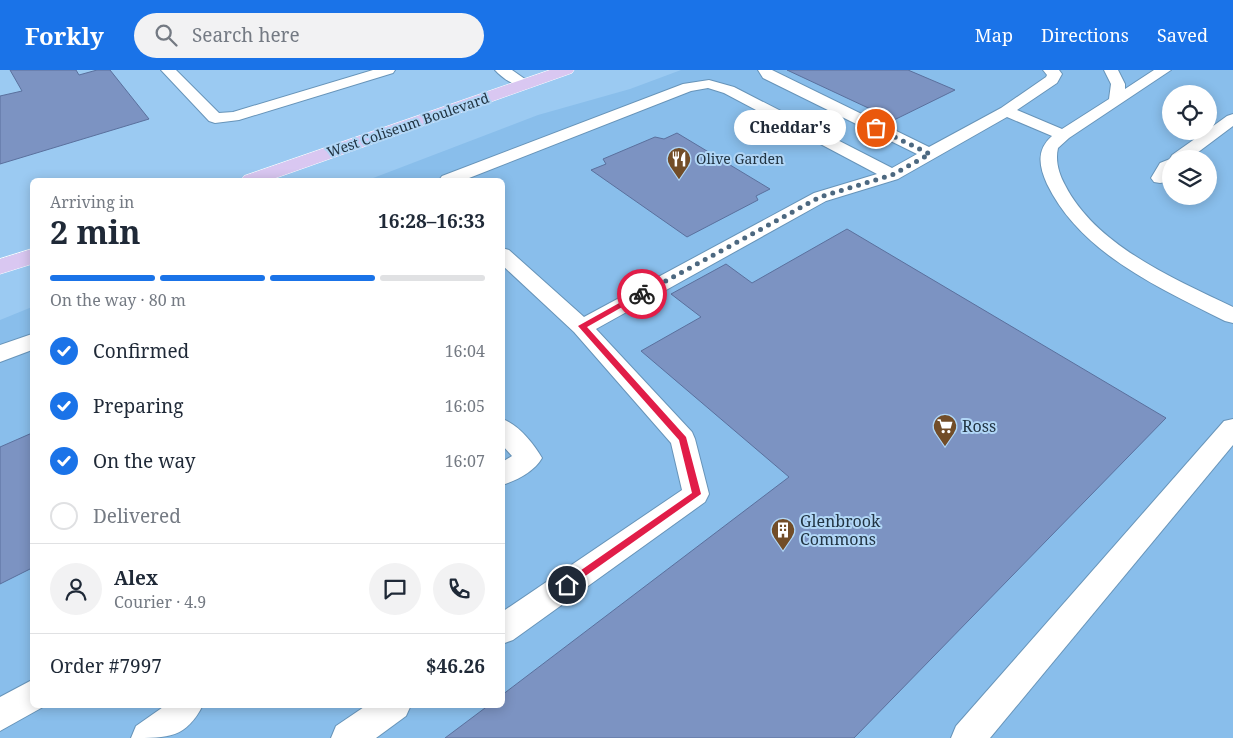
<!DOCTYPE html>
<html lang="en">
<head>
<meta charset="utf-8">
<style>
	:root { --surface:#fff; --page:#f2f2f3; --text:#1f2937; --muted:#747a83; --line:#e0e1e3; --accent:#1a73e8 }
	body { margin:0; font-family:"Noto Serif",serif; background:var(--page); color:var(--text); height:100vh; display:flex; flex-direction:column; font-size:19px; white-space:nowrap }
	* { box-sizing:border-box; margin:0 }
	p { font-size:16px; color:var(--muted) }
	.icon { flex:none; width:28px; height:28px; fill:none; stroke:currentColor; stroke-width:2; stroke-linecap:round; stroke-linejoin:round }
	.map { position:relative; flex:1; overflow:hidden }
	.details { position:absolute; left:30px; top:108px; width:475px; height:530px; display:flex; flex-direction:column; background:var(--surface); border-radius:8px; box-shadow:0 2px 12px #0003 }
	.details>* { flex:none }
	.controls { position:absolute; left:1162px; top:15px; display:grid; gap:10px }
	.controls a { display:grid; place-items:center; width:55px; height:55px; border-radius:50%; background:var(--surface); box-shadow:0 2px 12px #0003; font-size:25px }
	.pin { position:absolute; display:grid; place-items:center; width:42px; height:42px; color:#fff; margin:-21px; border:2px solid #fff; border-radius:50%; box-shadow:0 1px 5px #0007 }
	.courier { position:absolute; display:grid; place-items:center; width:50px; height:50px; margin:-25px; border:4px solid #e11d48; border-radius:50%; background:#fff; color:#222; box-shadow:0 1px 6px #0007 }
	.bubble { position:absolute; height:35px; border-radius:18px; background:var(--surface); box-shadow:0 2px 12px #0003; font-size:16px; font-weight:700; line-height:35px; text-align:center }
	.summary em { font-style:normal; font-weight:700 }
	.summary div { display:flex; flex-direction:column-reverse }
	.summary { display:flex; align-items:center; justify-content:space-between; height:85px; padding:0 20px }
	h1 { font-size:32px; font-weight:700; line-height:38px }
	.bar { display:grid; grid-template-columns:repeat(4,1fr); gap:8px 5px; align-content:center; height:60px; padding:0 20px }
	.bar i { height:6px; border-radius:4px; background:var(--line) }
	.bar .selected { background:var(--accent) }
	.bar p { grid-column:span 4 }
	.line { display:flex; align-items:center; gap:12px; padding:0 20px; border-top:1px solid var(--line) }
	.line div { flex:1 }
	.round { display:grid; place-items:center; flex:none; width:52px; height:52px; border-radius:26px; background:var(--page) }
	ol { padding:0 20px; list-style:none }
	li { display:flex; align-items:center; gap:15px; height:55px }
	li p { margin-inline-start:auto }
	li .icon { padding:5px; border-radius:50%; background:var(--accent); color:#fff; stroke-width:4 }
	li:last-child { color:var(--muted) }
	li i { width:28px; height:28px; border:2px solid var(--line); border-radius:50% }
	header { display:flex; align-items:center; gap:30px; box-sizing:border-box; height:70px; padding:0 25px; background:var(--accent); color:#fff }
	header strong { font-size:24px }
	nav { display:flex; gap:28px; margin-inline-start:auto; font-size:18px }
	.search { width:350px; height:45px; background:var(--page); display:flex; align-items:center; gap:12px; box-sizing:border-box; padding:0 18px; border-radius:28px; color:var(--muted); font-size:19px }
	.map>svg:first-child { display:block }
	.built { fill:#89beeb; fill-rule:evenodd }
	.building { fill:#7c93c2; stroke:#5a709d }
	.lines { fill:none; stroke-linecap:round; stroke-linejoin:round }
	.lane-casing { stroke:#6794b9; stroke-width:2 }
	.highway-casing { stroke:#fff; stroke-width:1 }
	.lane { fill:#fff; fill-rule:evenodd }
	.highway { fill:#d9c7f1; fill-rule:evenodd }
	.route { fill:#e11d48 }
	.done { stroke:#4c6880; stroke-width:5; stroke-dasharray:0 9 }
	.labels { text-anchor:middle; stroke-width:4; stroke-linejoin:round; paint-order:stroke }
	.far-street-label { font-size:14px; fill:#213443; stroke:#b1d6f6 }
	.far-poi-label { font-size:14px; fill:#213443; stroke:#b1d6f6; text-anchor:start }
	.poi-label { font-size:16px; fill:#213443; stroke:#b1d6f6; text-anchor:start }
</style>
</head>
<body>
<header>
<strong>Forkly</strong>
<div class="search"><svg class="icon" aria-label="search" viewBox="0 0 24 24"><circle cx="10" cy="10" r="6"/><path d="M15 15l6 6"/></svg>Search here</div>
<nav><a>Map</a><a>Directions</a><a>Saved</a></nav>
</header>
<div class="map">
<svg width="1233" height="668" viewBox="0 0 1233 668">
	<rect width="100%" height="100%" fill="#9bcaf2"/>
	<!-- built -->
	<path class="built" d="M681,0H1233V668H0V250L32,237V635H502V110H368L538,45L630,19ZM1171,24H1209V61H1171ZM1171,89H1209V126H1171Z"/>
	<!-- building -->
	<g class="building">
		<path d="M10,0H76L79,5L97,0H110L149,49L0,94V26L22,21Z"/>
		<path d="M787,0H908L955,20L894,50Z"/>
		<path d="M677,63L770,119L756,126L758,130L687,167L591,100L606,94L603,89L655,67L664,69Z"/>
		<path d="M847,159L1166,348L854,668H445L489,635H502V625L789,407L641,281L701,247L671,224L726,194L752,213Z"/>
		<path d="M32,363V498L0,514V377Z"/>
	</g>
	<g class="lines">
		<!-- lane casing -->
		<g class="lane-casing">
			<g id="lane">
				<path d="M161,0H176L219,43L233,42L373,0H395L393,3L239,50L215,53L209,51Z"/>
				<path d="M495,0H512L532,14L530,17C519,20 502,8 495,0Z"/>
				<path d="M758,0H772L929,77L1001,38L1046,7L1047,5L1043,0H1059L1062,4L1057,13L1017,40L1062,59L1109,29L1111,14L1104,0H1118L1125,14V19L1154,0H1171L1069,68L1058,78C1055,91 1059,104 1065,115C1096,176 1175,209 1233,237V253L1225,251C1160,218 1081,184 1047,114C1039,96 1036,80 1052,66L1007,47L898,109L826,131L596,259L692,362L695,369L709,424L705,432L513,570L502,574V542L682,420L671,373L574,262L502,195V178L509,180L584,247L814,123L877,104L724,23L708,18L691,21L464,110H439L442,106L683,14L709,10L734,17L892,98L917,84L763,8Z"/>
				<path d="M1233,44V56L1189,89H1171V103L1166,112L1160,113L1154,112L1151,108L1160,93L1170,89L1172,85L1206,61H1209V59L1227,46Z"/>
				<path d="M32,264V280L0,292V275Z"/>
				<path d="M502,349C518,354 534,374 542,388C535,401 516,411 502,415V392L512,386L502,375Z"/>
				<path d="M1233,349V375L990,668H951L956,656L1224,351Z"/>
				<path d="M32,610V635H44L43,637L0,661V627Z"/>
				<path d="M166,635H203C186,668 169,668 131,668L136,656Z"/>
				<path d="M367,635H411L406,646L376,668H331L336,656Z"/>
			</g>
		</g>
		<!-- highway casing -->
		<g class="highway-casing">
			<g id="highway">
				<path d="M550,0H574L572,3L270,110H241L244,106Z"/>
				<path d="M32,179V194L0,204V189Z"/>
			</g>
		</g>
		<!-- lane -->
		<use href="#lane" class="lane"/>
		<!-- highway -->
		<use href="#highway" class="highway"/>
	</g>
	<!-- route -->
	<path class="route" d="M639,222L645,224L587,257L686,367L701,424L567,519L564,518V512L692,423L679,370L578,256Z"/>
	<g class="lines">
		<!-- done -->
		<path class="done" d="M642,224L820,127L892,105L930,84L876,58"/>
	</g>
	<!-- icons -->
	<defs>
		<g id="restaurant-pin" transform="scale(1.25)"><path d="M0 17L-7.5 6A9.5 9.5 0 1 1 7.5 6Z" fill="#724d28" stroke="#b1d6f6"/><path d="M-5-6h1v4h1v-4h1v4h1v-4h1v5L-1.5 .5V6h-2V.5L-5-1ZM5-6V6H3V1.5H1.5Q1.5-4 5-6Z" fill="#fff"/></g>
		<g id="supermarket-pin" transform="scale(1.25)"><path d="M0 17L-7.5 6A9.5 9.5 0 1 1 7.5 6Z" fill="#724d28" stroke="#b1d6f6"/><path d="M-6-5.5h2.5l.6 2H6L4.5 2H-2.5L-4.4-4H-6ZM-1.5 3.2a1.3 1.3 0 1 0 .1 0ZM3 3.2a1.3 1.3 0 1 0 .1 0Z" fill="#fff"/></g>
		<g id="building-pin" transform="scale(1.25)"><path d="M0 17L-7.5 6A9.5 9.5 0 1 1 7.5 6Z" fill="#724d28" stroke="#b1d6f6"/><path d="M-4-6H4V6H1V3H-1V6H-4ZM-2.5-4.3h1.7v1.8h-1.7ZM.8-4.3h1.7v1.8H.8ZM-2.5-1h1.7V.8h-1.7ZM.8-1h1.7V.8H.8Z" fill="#fff"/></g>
	</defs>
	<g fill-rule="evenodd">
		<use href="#restaurant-pin" x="679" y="89"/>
		<use href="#supermarket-pin" x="945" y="356"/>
		<use href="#building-pin" x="783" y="460"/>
	</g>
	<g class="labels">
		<!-- far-street labels -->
		<g class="far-street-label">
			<text transform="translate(408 55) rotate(-19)" y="5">West Coliseum Boulevard</text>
		</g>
		<!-- far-poi labels -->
		<g class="far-poi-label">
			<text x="696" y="94">Olive Garden</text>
		</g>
		<!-- poi labels -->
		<g class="poi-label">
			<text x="962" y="362">Ross</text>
			<text x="800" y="457">Glenbrook<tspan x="800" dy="18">Commons</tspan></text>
		</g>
	</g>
</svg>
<div class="controls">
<a><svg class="icon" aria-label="locate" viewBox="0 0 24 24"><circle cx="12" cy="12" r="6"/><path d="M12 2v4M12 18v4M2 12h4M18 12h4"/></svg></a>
<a><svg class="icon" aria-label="layers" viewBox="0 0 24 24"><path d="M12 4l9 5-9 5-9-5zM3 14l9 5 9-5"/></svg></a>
</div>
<div class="pin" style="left:876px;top:58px;background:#ea580c"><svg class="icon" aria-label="bag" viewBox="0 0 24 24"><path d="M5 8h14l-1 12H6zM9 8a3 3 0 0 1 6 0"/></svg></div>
<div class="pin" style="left:567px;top:515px;background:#1f2937"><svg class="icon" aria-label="home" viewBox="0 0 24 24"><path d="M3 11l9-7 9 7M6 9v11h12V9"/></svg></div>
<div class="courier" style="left:642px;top:224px"><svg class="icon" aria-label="bike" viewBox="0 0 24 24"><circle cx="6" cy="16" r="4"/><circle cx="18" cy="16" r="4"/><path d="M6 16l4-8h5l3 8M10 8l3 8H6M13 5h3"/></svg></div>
<div class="bubble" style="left:734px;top:40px;width:112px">Cheddar's</div>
<section class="details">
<div class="summary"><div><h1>2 min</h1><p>Arriving in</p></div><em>16:28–16:33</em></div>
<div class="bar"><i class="selected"></i><i class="selected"></i><i class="selected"></i><i></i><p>On the way · 80 m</p></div>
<ol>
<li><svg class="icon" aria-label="check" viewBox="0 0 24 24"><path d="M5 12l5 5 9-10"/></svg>Confirmed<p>16:04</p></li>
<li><svg class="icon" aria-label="check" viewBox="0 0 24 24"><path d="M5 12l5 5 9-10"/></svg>Preparing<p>16:05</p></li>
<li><svg class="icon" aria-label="check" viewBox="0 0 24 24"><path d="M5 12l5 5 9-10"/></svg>On the way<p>16:07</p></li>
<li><i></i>Delivered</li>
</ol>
<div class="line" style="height:90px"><a class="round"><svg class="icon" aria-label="person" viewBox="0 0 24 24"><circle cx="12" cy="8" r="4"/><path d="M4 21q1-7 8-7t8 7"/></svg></a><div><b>Alex</b><p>Courier · 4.9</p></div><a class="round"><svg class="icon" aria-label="chat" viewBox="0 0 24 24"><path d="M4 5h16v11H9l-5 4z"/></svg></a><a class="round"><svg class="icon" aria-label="phone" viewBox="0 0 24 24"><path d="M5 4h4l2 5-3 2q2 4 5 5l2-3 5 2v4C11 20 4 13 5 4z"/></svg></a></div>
<div class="line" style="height:65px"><div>Order #7997</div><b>$46.26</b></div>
</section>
</div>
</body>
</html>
